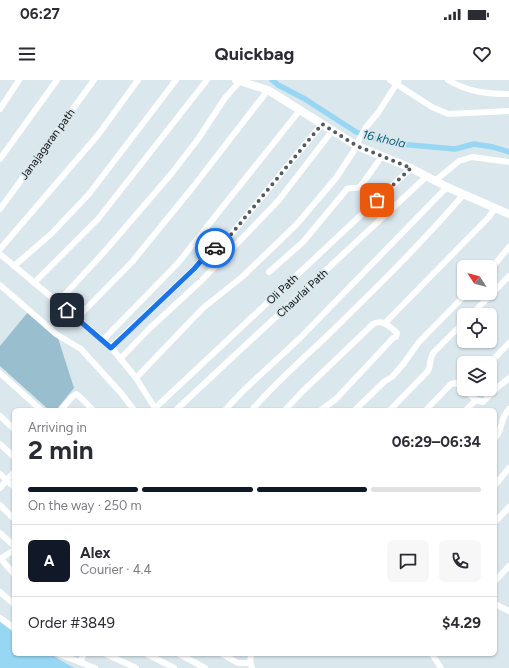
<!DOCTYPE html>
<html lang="en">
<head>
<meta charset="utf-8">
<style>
	:root { --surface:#fff; --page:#f7f7f7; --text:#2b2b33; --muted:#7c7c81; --line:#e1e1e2; --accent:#111827 }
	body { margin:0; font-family:Figtree,sans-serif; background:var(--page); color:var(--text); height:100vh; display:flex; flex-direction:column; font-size:15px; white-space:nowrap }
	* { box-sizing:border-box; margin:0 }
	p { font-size:13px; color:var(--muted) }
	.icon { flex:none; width:22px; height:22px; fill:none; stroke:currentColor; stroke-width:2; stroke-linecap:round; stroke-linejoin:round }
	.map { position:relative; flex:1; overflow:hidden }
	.panel { position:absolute; left:12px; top:328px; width:485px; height:248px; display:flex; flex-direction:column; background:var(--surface); border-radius:6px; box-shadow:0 1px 3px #0004 }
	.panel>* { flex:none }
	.needle { width:26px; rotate:306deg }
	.tools { position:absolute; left:457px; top:180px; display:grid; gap:8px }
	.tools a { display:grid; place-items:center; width:40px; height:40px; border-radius:6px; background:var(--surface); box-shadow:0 1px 3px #0004; font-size:20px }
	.pin { position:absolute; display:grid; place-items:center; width:34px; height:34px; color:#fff; margin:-17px; border-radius:8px; box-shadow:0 2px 6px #0006 }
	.courier { position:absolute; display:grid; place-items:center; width:40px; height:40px; margin:-20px; border:3px solid #1a73e8; border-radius:50%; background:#fff; color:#222; box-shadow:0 1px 5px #0007 }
	.head em { font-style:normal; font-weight:700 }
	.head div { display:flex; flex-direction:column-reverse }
	.head { display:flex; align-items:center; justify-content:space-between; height:68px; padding:0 16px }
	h1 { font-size:26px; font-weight:700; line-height:30px }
	.bar { display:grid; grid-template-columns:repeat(4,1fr); gap:6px 4px; align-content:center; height:48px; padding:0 16px }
	.bar i { height:5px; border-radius:3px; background:var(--line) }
	.bar .on { background:var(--accent) }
	.bar p { grid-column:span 4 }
	.line { display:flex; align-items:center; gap:10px; padding:0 16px; border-top:1px solid var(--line) }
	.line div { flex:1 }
	.round { display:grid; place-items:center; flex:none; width:42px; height:42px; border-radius:6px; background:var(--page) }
	.status { display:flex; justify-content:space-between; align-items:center; height:28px; padding:0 20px; background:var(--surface); direction:ltr }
	.status svg { height:11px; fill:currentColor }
	header { display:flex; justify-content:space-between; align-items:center; height:52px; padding:0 16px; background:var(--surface); font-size:18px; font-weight:700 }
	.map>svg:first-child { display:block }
	.green { fill:#99bfcf }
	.water { fill:#97d7f3 }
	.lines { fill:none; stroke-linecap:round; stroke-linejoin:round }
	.canal { stroke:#97d7f3; stroke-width:5.5 }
	.minor { stroke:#fff; stroke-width:6 }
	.tertiary { stroke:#fff; stroke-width:8 }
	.done { stroke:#535b5e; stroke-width:4; stroke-dasharray:0 7.2 }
	.route { stroke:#1a73e8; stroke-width:5 }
	.labels { text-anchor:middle; stroke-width:3.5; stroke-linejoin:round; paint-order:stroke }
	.street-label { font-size:11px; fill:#0b0f11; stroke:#dae7ed }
	.water-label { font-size:12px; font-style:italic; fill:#0c607b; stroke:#dae7ed }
</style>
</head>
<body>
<div class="status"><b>06:27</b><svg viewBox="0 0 49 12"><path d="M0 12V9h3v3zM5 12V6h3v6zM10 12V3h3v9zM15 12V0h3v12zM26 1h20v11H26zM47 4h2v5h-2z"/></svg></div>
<header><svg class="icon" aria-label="menu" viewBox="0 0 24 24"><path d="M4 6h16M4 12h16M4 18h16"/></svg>Quickbag<svg class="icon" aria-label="heart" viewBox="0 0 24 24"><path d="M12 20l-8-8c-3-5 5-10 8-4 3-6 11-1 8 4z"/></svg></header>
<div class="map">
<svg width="509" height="588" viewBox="0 0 509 588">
	<rect width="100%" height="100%" fill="#dae7ed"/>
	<!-- green -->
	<path class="green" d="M28,232L58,258L74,308L56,330H49L0,286V266Z"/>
	<!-- water -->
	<path class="water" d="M0,541L14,553V574H50L74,588H0Z"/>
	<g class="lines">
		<!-- canal -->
		<path class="canal" d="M272,0L278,5L305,19L356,52L376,59L399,64L455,69L474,64L493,67L509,72"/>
		<!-- minor -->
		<g class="minor">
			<path d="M390,0L432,27L448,34L509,31"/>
			<path d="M448,0C468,12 486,14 509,14"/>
			<path d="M0,29L19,0"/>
			<path d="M0,79L57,0"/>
			<path d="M435,101L459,81L472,77L509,82"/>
			<path d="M0,129L94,0"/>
			<path d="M0,169L98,55L138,0"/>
			<path d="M0,174L111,267L136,298L156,330"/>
			<path d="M14,186L51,154L89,114L176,0"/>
			<path d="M490,190L509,167"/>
			<path d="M269,192L303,162L347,109C352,107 355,109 360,107L382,76"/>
			<path d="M34,203L98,139L207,0"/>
			<path d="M0,205L56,254L81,269L121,313L134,330"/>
			<path d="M58,222L105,171L172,93L198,59L225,18L241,0"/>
			<path d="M471,235L509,196"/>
			<path d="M77,238L132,182L193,107L268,10"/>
			<path d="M385,243L489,137L495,128"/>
			<path d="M103,260L178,183L300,30"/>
			<path d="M111,267L194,189L207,174L224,163L322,44"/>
			<path d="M120,279L150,248L202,200L278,121L332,51"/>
			<path d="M490,283L509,263"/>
			<path d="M0,293L41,330"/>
			<path d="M136,298L203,228L242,197L296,145L336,98L357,66L359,60L366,47L378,33L399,0"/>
			<path d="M61,330L71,318L76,314L79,316L93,330"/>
			<path d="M153,330L411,88"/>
			<path d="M176,330L427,96"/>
			<path d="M225,330L244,310L300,258L447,107"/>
			<path d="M252,330C275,303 302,280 328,255C374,210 421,164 463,115"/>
			<path d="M285,330L302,312L373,244C383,239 389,246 397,253L396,257L393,258L336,319L321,330"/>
			<path d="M355,330L385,301L392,297L404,283L419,262L467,213"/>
			<path d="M390,330L428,291C432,284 428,280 434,272L464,242"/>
			<path d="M426,330L451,304L456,303L476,320"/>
			<path d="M466,330L476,320L483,322L498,307L509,298"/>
			<path d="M0,336L14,349"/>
			<path d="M495,358C504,348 499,340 509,329"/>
			<path d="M0,364L14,377"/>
			<path d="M0,394L14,407"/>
			<path d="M495,405L509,388"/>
			<path d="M0,408L14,392"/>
			<path d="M0,425L14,439"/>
			<path d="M495,442L509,427"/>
			<path d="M0,453L14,466"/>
			<path d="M0,478L14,494"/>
			<path d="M0,479L14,470"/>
			<path d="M495,501L509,486"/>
			<path d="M0,512L14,524"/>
			<path d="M495,524L509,531"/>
			<path d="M0,538L14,548"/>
			<path d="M59,574L95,588"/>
			<path d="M106,574L136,588"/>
			<path d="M147,574L174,588"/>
			<path d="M179,574L205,588"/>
			<path d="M222,574L238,583H250"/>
			<path d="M432,574L441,588"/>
			<path d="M80,582L84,574"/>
			<path d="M252,588C250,583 249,579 252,574"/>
		</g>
		<!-- tertiary -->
		<path class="tertiary" d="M236,0L268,10L357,66L411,88L447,107L509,134"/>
	</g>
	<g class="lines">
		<!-- done -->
		<path class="done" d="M215,168L224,163L322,44L357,66L411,88L377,120"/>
		<!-- route -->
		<path class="route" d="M67,230L111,268L194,189L207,174L215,168"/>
	</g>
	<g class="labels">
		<!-- street labels -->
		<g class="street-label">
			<text transform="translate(47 64) rotate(-54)" y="4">Janajagaran path</text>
			<text transform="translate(282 209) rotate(-43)" y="4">Oli Path</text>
			<text transform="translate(302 213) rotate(-43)" y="4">Chaurlai Path</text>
		</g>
		<!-- water labels -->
		<g class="water-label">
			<text transform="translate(384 59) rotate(13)" y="4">16 khola</text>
		</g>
	</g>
</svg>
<div class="tools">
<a><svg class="needle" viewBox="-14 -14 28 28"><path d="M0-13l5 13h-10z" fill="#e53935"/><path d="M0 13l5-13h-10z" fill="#7c7c81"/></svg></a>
<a><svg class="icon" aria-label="locate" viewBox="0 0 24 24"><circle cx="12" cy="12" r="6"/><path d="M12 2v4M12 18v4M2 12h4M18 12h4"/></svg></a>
<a><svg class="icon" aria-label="layers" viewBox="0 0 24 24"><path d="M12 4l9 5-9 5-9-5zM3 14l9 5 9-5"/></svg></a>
</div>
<div class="pin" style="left:377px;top:120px;background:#ea580c"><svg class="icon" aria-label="bag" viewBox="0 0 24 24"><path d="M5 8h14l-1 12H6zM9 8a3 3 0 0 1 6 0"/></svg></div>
<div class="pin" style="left:67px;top:230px;background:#1f2937"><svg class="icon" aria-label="home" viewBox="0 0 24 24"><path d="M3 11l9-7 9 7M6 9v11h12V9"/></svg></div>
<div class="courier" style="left:215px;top:168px"><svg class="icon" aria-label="car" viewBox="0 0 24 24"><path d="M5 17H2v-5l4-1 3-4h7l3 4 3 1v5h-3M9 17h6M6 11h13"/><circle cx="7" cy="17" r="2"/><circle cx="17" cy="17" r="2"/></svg></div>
<section class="panel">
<div class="head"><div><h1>2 min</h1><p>Arriving in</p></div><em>06:29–06:34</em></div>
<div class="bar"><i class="on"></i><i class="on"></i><i class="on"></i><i></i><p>On the way · 250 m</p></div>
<div class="line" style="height:72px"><b class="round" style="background:var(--accent);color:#fff">A</b><div><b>Alex</b><p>Courier · 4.4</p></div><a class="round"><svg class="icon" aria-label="chat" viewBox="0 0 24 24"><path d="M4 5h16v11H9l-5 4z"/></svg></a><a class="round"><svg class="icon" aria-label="phone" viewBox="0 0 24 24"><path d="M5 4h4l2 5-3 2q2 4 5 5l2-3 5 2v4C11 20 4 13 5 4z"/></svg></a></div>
<div class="line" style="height:52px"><div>Order #3849</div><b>$4.29</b></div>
</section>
</div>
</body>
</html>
